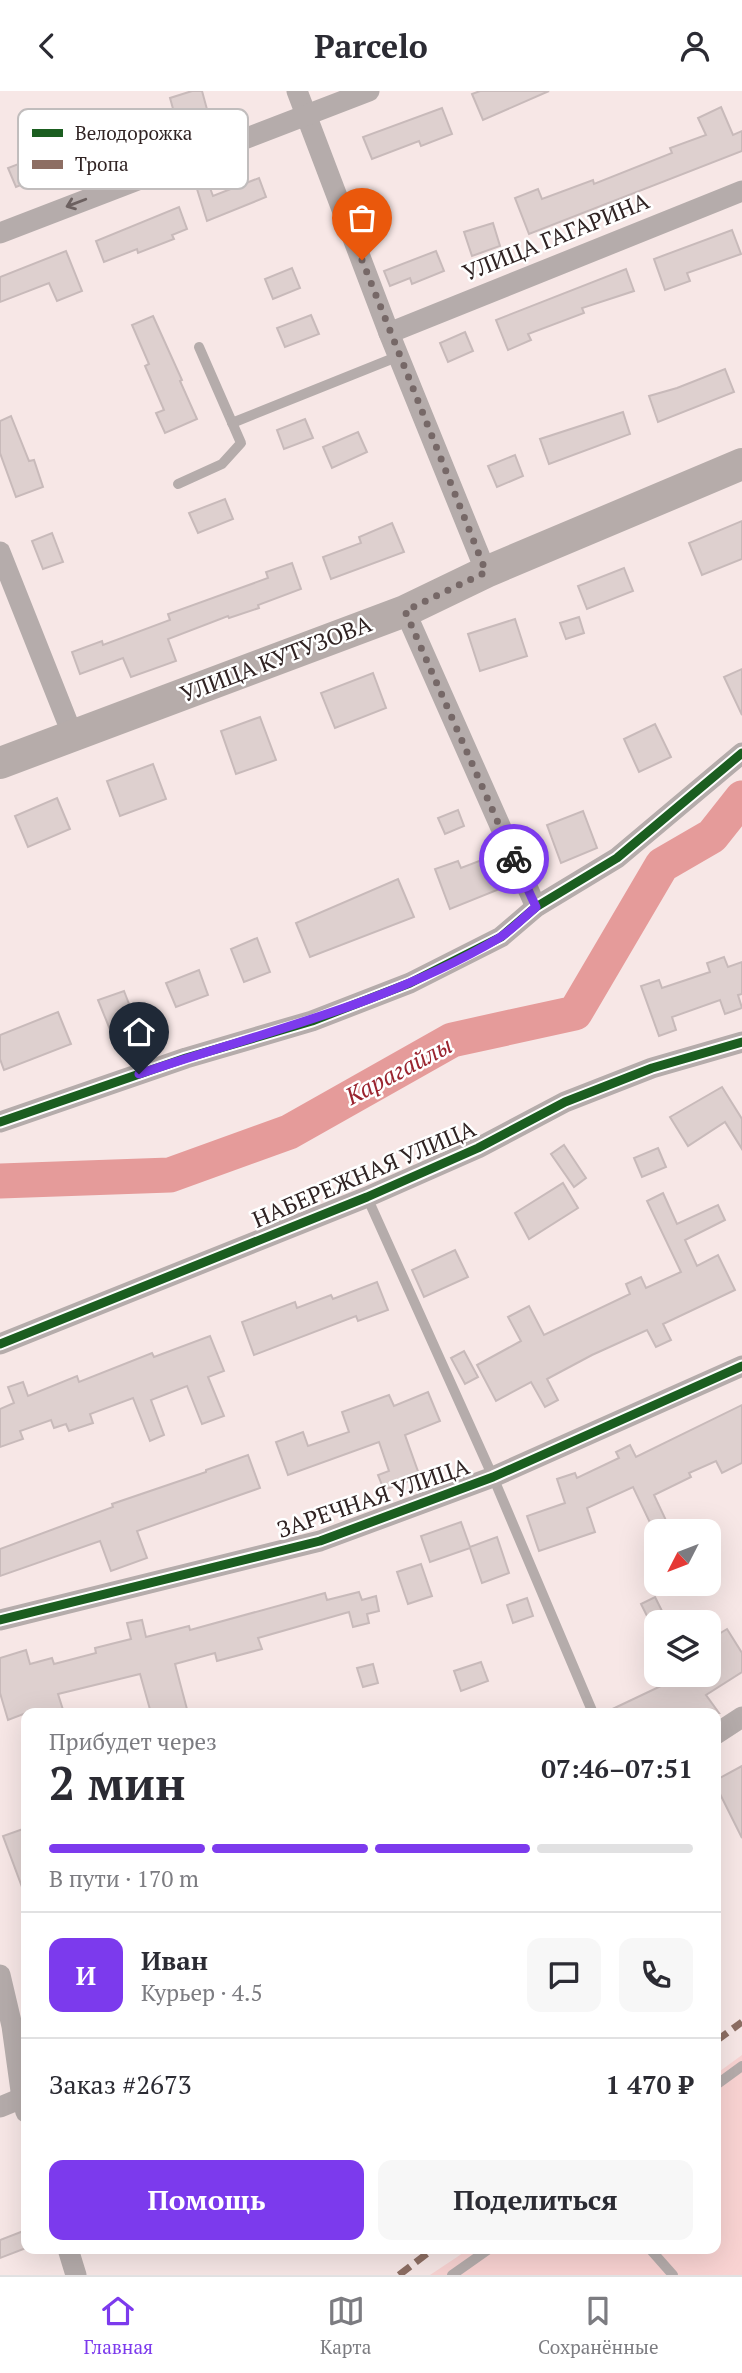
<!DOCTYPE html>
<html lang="ru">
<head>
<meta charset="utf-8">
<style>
	:root { --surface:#fff; --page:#f7f7f7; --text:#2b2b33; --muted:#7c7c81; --line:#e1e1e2; --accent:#7c3aed }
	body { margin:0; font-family:"PT Serif",serif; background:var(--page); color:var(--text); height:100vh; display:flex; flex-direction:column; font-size:26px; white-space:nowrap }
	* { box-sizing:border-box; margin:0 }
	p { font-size:23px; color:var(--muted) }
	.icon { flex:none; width:38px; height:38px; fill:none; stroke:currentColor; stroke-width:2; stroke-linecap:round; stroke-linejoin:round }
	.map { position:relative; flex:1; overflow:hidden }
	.sheet { position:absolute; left:21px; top:1617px; width:700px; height:546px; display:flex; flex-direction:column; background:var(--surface); border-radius:14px; box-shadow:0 7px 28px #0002 }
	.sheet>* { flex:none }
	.needle { width:46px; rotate:228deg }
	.tools { position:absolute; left:644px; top:1428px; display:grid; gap:14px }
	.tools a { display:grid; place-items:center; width:77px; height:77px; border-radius:14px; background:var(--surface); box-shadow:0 7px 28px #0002; font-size:35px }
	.pin { position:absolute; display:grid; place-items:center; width:60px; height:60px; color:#fff; margin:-72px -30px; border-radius:50% 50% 50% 0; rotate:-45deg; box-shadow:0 0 7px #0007 }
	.pin .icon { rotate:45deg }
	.courier { position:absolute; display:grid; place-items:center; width:70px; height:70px; margin:-35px; border:5px solid #7c3aed; border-radius:50%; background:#fff; color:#222; box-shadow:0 2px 9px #0007 }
	.overview em { font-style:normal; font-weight:700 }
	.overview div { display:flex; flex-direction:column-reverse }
	.overview { display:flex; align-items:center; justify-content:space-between; height:119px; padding:0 28px }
	h1 { font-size:46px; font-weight:700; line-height:52px }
	.bar { display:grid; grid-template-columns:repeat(4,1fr); gap:10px 7px; align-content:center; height:84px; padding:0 28px }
	.bar i { height:9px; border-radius:5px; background:var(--line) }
	.bar .selected { background:var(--accent) }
	.bar p { grid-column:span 4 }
	.line { display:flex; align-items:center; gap:18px; padding:0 28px; border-top:2px solid var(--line) }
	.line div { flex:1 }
	.round { display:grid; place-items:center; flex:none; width:74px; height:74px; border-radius:14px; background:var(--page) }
	.action { display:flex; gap:14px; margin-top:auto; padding:14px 28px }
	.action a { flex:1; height:80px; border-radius:14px; background:var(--accent); color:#fff; font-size:28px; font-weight:700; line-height:80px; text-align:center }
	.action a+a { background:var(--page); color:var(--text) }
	header { display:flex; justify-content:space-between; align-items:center; height:91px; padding:0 28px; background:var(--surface); font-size:32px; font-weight:700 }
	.dock { display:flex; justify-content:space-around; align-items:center; height:98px; border-top:2px solid var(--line); background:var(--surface); font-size:19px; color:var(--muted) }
	.dock a { display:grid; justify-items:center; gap:4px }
	.dock .selected { color:var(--accent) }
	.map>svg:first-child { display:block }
	.green { fill:#f9d3d2 }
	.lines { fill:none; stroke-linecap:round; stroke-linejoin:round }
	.river { stroke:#e59b9a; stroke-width:35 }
	.building { fill:#ded0cf; stroke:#c8baba; stroke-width:2 }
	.service { stroke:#b5acab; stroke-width:10 }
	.minor { stroke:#b5acab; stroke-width:21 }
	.secondary { stroke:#b6acaa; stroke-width:32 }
	.quiet { stroke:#8d6e63; stroke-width:7; stroke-dasharray:14 7; stroke-linecap:butt }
	.cycleway-casing { stroke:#fff; stroke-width:13 }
	.cycleway { stroke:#1b5e20; stroke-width:9 }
	.oneway { stroke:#6c6160 }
	.done { stroke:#766867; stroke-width:7; stroke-dasharray:0 12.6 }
	.route { stroke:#7c3aed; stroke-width:9 }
	.labels { text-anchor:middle; stroke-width:5; stroke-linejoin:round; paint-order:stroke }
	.street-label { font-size:23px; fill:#302323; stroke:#fff }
	.water-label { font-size:24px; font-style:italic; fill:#9a242f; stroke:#fff }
	.key { fill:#fff; stroke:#c1bdbd; stroke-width:2 }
	.key-label { font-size:19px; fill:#302323 }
</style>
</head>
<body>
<header><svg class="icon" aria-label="back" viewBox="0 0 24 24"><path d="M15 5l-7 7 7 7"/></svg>Parcelo<svg class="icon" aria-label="person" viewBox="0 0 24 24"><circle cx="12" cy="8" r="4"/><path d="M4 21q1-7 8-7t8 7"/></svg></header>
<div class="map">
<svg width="742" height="2184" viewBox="0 0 742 2184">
	<rect width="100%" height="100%" fill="#f7e7e6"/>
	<!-- green -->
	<path class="green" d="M742,1964V2184H430L469,2158H716V1983Z"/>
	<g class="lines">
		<!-- river -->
		<path class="river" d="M0,1090L170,1084L289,1041L452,949L575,922L662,774L712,745L742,707"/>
	</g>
	<!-- building -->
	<g class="building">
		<path d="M192,0H202L208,22L177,32L170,7Z"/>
		<path d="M480,0H549L483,29L472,3Z"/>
		<path d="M721,16L733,44L742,40V60L529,143L515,107L538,98L542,108L593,89L594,93L672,62L670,57L706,44L698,27Z"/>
		<path d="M442,17L452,43L421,55L419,50L372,68L363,46Z"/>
		<path d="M42,64L49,83L16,96L8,77Z"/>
		<path d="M203,78L213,105L259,87L266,106L207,130L192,82Z"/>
		<path d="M179,116L187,138L172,144L174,148L138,162L137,158L104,171L96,150Z"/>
		<path d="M493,132L500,155L472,165L464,141Z"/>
		<path d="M732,139L741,163L687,182L690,190L665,199L654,168Z"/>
		<path d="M66,160L82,200L57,210L49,192L0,211V186Z"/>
		<path d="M436,160L444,180L412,193L410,187L390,195L384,180Z"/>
		<path d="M292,177L300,197L273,208L265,188Z"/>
		<path d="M626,178L634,200L582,217L584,222L528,243L531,249L508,259L496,229Z"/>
		<path d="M311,224L319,243L285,256L277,237Z"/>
		<path d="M153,225L182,289L180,290L197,328L165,342L156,322L164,319L145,275L149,273L132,234Z"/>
		<path d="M465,241L473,260L448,271L440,252Z"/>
		<path d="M725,278L734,301L658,331L649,305L677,297Z"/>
		<path d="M623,321L630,343L549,373L540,348Z"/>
		<path d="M11,325L29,370L34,369L43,396L16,406L0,362V330Z"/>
		<path d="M305,328L313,347L284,358L277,339Z"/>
		<path d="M358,341L367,361L332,377L323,356Z"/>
		<path d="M515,364L523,385L497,396L488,375Z"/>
		<path d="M225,408L233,428L198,442L189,422Z"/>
		<path d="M742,430V468L702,484L689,452Z"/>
		<path d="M392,432L404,461L331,488L323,466L361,452L359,446Z"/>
		<path d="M52,442L63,471L43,478L32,450Z"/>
		<path d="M292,472L301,498L258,514L259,517L229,527L228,525L168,548L176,570L131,586L123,567L80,583L72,561L102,550L103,554L170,529L168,523L268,487L266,481Z"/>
		<path d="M624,477L633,500L587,518L578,495Z"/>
		<path d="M579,526L584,542L566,548L560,532Z"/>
		<path d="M515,528L527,565L480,580L468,543Z"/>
		<path d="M742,578V624L724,586Z"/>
		<path d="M373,582L386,617L335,637L321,602Z"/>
		<path d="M260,626L276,669L236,683L221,640Z"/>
		<path d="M655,633L671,666L639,681L624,648Z"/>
		<path d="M153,673L166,708L120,725L107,690Z"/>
		<path d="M57,707L70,738L28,756L15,725Z"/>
		<path d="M458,719L464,735L445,743L438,727Z"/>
		<path d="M583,720L597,757L561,772L547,734Z"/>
		<path d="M495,764L507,795L450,818L435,778L458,770L461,777Z"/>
		<path d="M398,788L414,826L310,866L296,832Z"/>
		<path d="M257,847L270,881L244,891L231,858Z"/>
		<path d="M724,866L728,876L742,871V903L738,904L742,917L725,923L720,909L672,926L676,939L659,945L641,895L659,889L662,897L710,881L707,872Z"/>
		<path d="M199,879L208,904L176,916L166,892Z"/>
		<path d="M124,900L136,931L111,941L98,909Z"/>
		<path d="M58,921L71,953L4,979L0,968V944Z"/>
		<path d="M722,996L742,1028V1058L725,1031L688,1055L670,1026Z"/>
		<path d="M564,1054L586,1087L574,1096L551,1063Z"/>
		<path d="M658,1057L666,1076L642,1086L634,1067Z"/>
		<path d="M563,1092L578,1117L529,1148L515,1122Z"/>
		<path d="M663,1102L677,1133L718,1114L725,1129L685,1149L697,1175L718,1164L735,1199L663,1233L671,1249L656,1256L647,1239L592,1264L547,1288L558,1309L545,1316L531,1291L496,1310L477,1274L521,1250L508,1226L529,1215L544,1244L630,1203L626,1193L641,1186L646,1197L681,1181L647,1110Z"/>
		<path d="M455,1159L468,1186L424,1206L412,1179Z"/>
		<path d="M377,1191L388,1219L358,1230L356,1225L254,1264L242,1231L295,1211L297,1217L331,1204L333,1208Z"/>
		<path d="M210,1245L224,1280L208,1286L224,1325L202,1333L187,1295L151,1309L164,1344L150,1350L133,1307L90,1323L93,1332L69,1340L66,1333L54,1337L51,1329L20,1340L23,1348L0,1356V1318L14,1312L8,1296L23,1291L28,1305L77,1285L79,1291L152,1262L154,1266Z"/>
		<path d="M464,1260L478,1286L465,1293L451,1267Z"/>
		<path d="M428,1301L440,1330L405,1344L420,1386L384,1399L378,1384L389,1380L379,1351L288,1384L276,1351L303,1341L308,1355L349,1341L342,1321L389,1304L394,1315Z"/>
		<path d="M742,1314V1372L722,1382L716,1370L689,1382L691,1386L654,1404L671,1440H654L633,1396L587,1417L595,1441L539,1460L527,1425L565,1412L557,1388L575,1382L577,1387L619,1367L616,1361L630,1354L636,1366Z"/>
		<path d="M248,1364L260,1397L137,1440L147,1467L111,1480L100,1450L0,1485V1458L113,1416L112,1413L206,1381V1379Z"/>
		<path d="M461,1431L470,1456L497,1446L509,1482L482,1492L470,1457L430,1471L421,1445Z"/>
		<path d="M421,1473L432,1505L408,1513L397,1481Z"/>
		<path d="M359,1501L362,1509L376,1505L379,1520L367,1523L369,1532L353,1536L349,1521L258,1547L262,1558L217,1570L215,1562L175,1573L188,1622H151L140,1583L58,1603L64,1622H26L8,1629L0,1602V1567L26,1559L30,1573L52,1567L54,1573L96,1562L95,1557L131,1548L127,1532L142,1529L146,1546L189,1535L190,1539L325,1502L327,1509Z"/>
		<path d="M655,1506L663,1522L649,1529L641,1513Z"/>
		<path d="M527,1507L533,1525L513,1532L507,1514Z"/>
		<path d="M727,1538L742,1562V1581L706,1604L719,1622H604L661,1595L656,1584H709V1549Z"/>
		<path d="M481,1571L488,1590L461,1600L454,1580Z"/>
		<path d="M373,1573L378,1592L363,1596L357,1577Z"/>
		<path d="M742,1675V1747L716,1695V1689Z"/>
		<path d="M26,1737V1804H25L3,1745Z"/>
		<path d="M26,2139V2157L0,2167V2149Z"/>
	</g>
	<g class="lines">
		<!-- service -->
		<g class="service">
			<path d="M232,332L399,265"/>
			<path d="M178,393L222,373L241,352L199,256"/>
			<path d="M367,1106L493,1386L593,1622"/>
			<path d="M716,1994L742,1975"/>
			<path d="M650,2158L673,2184"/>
			<path d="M452,2184L489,2158"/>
		</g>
		<!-- minor -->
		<g class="minor">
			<path d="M297,0L389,242L486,481"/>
			<path d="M0,142L369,0"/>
			<path d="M389,242L742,100"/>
			<path d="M0,461L73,645"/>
			<path d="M405,520L536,816"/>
			<path d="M0,1031L186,967L312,930L410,892L501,846L536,816L617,767L742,662"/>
			<path d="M0,1253L367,1106L478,1057L565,1011L652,977L742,951"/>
			<path d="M0,1529L320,1450L493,1386L742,1275"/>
			<path d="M716,1643L742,1626"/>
			<path d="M0,1884L12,1935L22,2007L26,2021"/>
			<path d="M0,2016L22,2007"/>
			<path d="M68,2158L76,2184"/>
		</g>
		<!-- secondary -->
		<path class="secondary" d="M0,672L405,520L486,481L742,373"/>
		<!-- quiet -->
		<g class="quiet">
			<path d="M716,1950L742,1931"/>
			<path d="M399,2184L433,2158"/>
		</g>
		<!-- cycleway casing -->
		<g class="cycleway-casing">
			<g id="cycleway">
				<path d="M0,1031L186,967L312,930L410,892L501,846L536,816L617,767L742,662"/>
				<path d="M0,1253L367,1106L478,1057L565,1011L652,977L742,951"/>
				<path d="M0,1529L320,1450L493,1386L742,1275"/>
			</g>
		</g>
		<!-- cycleway -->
		<use href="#cycleway" class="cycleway"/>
	</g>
	<!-- one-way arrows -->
	<defs><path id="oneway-shaft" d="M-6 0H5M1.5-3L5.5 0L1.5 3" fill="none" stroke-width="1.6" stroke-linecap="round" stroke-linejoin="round" transform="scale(1.75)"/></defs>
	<use class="oneway" href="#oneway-shaft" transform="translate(76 112) rotate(159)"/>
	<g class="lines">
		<!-- done -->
		<path class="done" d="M362,169L486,481L405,520L514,768"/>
		<!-- route -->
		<path class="route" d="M139,983C262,941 386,914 499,847C512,839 524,826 536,816L514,768"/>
	</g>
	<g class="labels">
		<!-- street labels -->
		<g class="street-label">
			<text transform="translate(556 146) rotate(-22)" y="8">УЛИЦА ГАГАРИНА</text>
			<text transform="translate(276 568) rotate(-21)" y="8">УЛИЦА КУТУЗОВА</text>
			<text transform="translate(364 1083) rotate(-23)" y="8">НАБЕРЕЖНАЯ УЛИЦА</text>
			<text transform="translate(373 1407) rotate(-19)" y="8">ЗАРЕЧНАЯ УЛИЦА</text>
		</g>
		<!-- water labels -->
		<g class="water-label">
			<text transform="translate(399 980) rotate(-28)" y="8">Карагайлы</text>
		</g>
	</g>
	<!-- legend -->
	<rect x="18" y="18" width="230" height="80" rx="10" class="key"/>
	<rect x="32" y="38" width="31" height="8" fill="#1b5e20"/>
	<rect x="32" y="69" width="31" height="9" fill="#8d6e63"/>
	<g class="key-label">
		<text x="75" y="49">Велодорожка</text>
		<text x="75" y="80">Тропа</text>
	</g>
</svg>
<div class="tools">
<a><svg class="needle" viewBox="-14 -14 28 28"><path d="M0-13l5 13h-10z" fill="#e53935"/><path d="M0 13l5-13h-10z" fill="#7c7c81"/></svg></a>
<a><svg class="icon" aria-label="layers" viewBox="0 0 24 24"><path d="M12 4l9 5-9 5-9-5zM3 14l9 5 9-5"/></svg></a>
</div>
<div class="pin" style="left:362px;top:169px;background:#ea580c"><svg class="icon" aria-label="bag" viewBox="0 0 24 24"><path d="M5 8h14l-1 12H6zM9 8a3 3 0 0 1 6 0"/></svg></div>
<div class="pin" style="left:139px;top:983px;background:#1f2937"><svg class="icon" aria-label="home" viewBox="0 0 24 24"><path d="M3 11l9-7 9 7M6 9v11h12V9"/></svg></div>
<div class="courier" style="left:514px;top:768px"><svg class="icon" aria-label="bike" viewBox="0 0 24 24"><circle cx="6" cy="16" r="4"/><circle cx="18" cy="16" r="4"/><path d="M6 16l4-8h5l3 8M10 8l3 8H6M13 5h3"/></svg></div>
<section class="sheet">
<div class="overview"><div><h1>2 мин</h1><p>Прибудет через</p></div><em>07:46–07:51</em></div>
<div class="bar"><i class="selected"></i><i class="selected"></i><i class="selected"></i><i></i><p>В пути · 170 m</p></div>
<div class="line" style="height:126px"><b class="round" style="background:var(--accent);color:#fff">И</b><div><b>Иван</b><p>Курьер · 4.5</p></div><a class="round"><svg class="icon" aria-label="chat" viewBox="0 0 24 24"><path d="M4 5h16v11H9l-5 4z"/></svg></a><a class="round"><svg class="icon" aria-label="phone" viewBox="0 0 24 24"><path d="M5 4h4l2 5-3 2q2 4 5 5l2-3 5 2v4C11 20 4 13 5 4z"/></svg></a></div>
<div class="line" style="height:91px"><div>Заказ #2673</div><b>1 470 ₽</b></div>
<div class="action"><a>Помощь</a><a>Поделиться</a></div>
</section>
</div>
<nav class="dock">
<a class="selected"><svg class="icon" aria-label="home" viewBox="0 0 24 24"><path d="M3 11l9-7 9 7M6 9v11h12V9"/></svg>Главная</a>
<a><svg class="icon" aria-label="map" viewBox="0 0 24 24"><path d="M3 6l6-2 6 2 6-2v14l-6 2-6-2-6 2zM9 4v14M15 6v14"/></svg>Карта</a>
<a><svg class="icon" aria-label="saved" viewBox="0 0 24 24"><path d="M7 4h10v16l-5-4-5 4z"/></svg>Сохранённые</a>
</nav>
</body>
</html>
